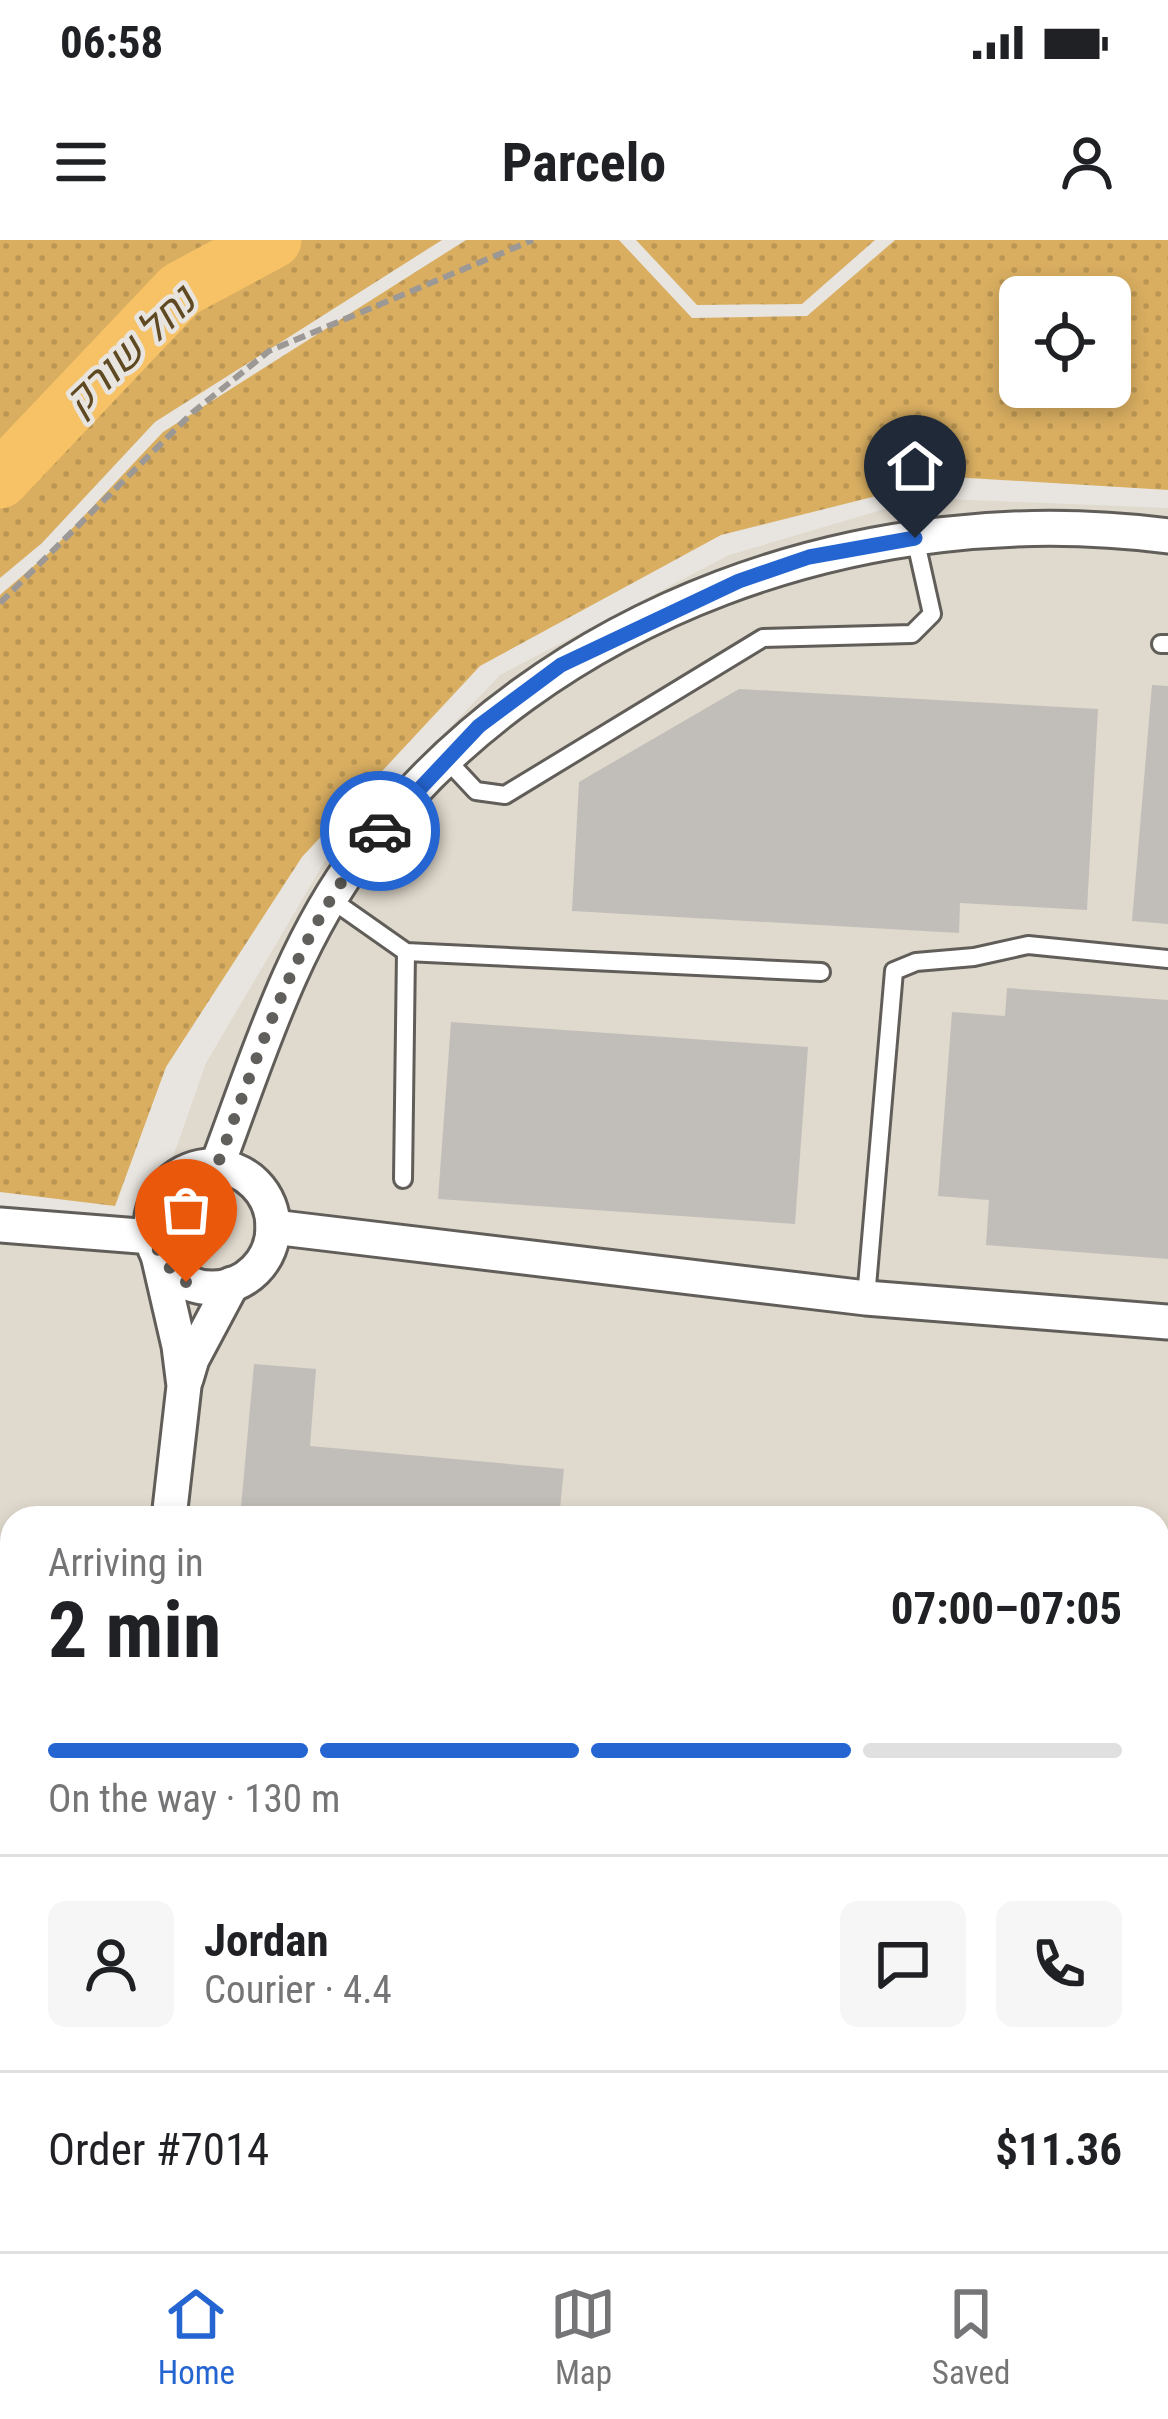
<!DOCTYPE html>
<html lang="en">
<head>
<meta charset="utf-8">
<style>
	:root { --surface:#fff; --page:#f6f6f6; --text:#202124; --muted:#757577; --line:#e0e0e0; --accent:#2565d1 }
	body { margin:0; font-family:"Roboto Condensed",Heebo,sans-serif; background:var(--page); color:var(--text); height:100vh; display:flex; flex-direction:column; font-size:45px; white-space:nowrap }
	* { box-sizing:border-box; margin:0 }
	p { font-size:39px; color:var(--muted) }
	.icon { flex:none; width:66px; height:66px; fill:none; stroke:currentColor; stroke-width:2; stroke-linecap:round; stroke-linejoin:round }
	.map { position:relative; flex:1; overflow:hidden }
	.drawer { position:absolute; left:0px; top:1266px; width:1170px; height:747px; display:flex; flex-direction:column; background:var(--surface); border-radius:36px 36px 0 0; box-shadow:0 6px 18px #0003 }
	.drawer>* { flex:none }
	.fabs { position:absolute; left:999px; top:36px; display:grid; gap:24px }
	.fabs a { display:grid; place-items:center; width:132px; height:132px; border-radius:18px; background:var(--surface); box-shadow:0 6px 18px #0003; font-size:60px }
	.pin { position:absolute; display:grid; place-items:center; width:102px; height:102px; color:#fff; margin:-123px -51px; border-radius:50% 50% 50% 0; rotate:-45deg; box-shadow:0 0 12px #0007 }
	.pin .icon { rotate:45deg }
	.courier { position:absolute; display:grid; place-items:center; width:120px; height:120px; margin:-60px; border:9px solid #2565d1; border-radius:50%; background:#fff; color:#222; box-shadow:0 3px 15px #0007 }
	.overview em { font-style:normal; font-weight:700 }
	.overview div { display:flex; flex-direction:column-reverse }
	.overview { display:flex; align-items:center; justify-content:space-between; height:204px; padding:0 48px }
	h1 { font-size:78px; font-weight:700; line-height:90px }
	.bar { display:grid; grid-template-columns:repeat(4,1fr); gap:18px 12px; align-content:center; height:144px; padding:0 48px }
	.bar i { height:15px; border-radius:9px; background:var(--line) }
	.bar .on { background:var(--accent) }
	.bar p { grid-column:span 4 }
	.line { display:flex; align-items:center; gap:30px; padding:0 48px; border-top:3px solid var(--line) }
	.line div { flex:1 }
	.round { display:grid; place-items:center; flex:none; width:126px; height:126px; border-radius:18px; background:var(--page) }
	.status { display:flex; justify-content:space-between; align-items:center; height:84px; padding:0 60px; background:var(--surface); direction:ltr }
	.status svg { height:33px; fill:currentColor }
	header { display:flex; justify-content:space-between; align-items:center; height:156px; padding:0 48px; background:var(--surface); font-size:54px; font-weight:700 }
	.dock { display:flex; justify-content:space-around; align-items:center; height:168px; border-top:3px solid var(--line); background:var(--surface); font-size:33px; color:var(--muted) }
	.dock a { display:grid; justify-items:center; gap:6px }
	.dock .on { color:var(--accent) }
	.map>svg:first-child { display:block }
	.built { fill:#e0d9cd }
	.grass { fill:url(#grass-dots); fill-rule:evenodd }
	.lines { fill:none; stroke-linecap:round; stroke-linejoin:round }
	.river { stroke:#f6c265; stroke-width:57 }
	.building { fill:#c1beb9 }
	.lane-casing { stroke:#615e5a; stroke-width:22 }
	.street-casing { stroke:#615e5a; stroke-width:39 }
	.secondary-casing { stroke:#615e5a; stroke-width:54 }
	.path { stroke:#9b9895; stroke-width:6; stroke-dasharray:12 6; stroke-linecap:butt }
	.lane { stroke:#fff; stroke-width:16 }
	.street { stroke:#fff; stroke-width:33 }
	.secondary { stroke:#fff; stroke-width:48 }
	.done { stroke:#615f5c; stroke-width:12; stroke-dasharray:0 21.6 }
	.route { stroke:#2565d1; stroke-width:15 }
	.labels { text-anchor:middle; stroke-width:9; stroke-linejoin:round; paint-order:stroke }
	.water-label { font-size:42px; font-style:italic; fill:#5f4922; stroke:#e8e5e0 }
</style>
</head>
<body>
<div class="status"><b>06:58</b><svg viewBox="0 0 49 12"><path d="M0 12V9h3v3zM5 12V6h3v6zM10 12V3h3v9zM15 12V0h3v12zM26 1h20v11H26zM47 4h2v5h-2z"/></svg></div>
<header><svg class="icon" aria-label="menu" viewBox="0 0 24 24"><path d="M4 6h16M4 12h16M4 18h16"/></svg>Parcelo<svg class="icon" aria-label="person" viewBox="0 0 24 24"><circle cx="12" cy="8" r="4"/><path d="M4 21q1-7 8-7t8 7"/></svg></header>
<div class="map">
<svg width="1168" height="2011" viewBox="0 0 1168 2011">
	<defs>
		<pattern id="grass-dots" width="8" height="8" patternUnits="userSpaceOnUse" patternTransform="scale(3)"><rect width="8" height="8" fill="#d9ae61"/><path d="M2 2h.1M6 6h.1" fill="none" stroke="#ba9553" stroke-width="1.8" stroke-linecap="round"/></pattern>
	</defs>
	<rect width="100%" height="100%" fill="#e8e5e0"/>
	<!-- built -->
	<path class="built" d="M922,258L1168,268V1860L1158,1858V1278H12V1716L0,1713V979L146,994L206,823L329,614L500,435L729,315Z"/>
	<!-- grass -->
	<g class="grass">
		<path d="M0,0H442L155,182L42,303L0,338Z"/>
		<path d="M466,0H619L692,78L807,76L895,0H1168V250L952,237L721,295L480,426L302,617L166,827L115,966L0,952V355L50,312L163,192ZM1110,57V147H1020V57Z"/>
		<path d="M636,0H875L802,64L697,65Z"/>
		<path d="M0,1736L12,1739V2001H1158V1892L1168,1893V2011H0Z"/>
	</g>
	<g class="lines">
		<!-- river -->
		<path class="river" d="M0,240L180,50L273,0"/>
	</g>
	<!-- building -->
	<g class="building">
		<path d="M1152,445L1168,446V684L1132,681Z"/>
		<path d="M739,449L1098,469L1087,670L960,663L959,693L572,671L579,542Z"/>
		<path d="M1007,748L1168,760V1019L986,1005L989,960L938,956L952,772L1005,776Z"/>
		<path d="M451,782L808,807L795,984L438,959Z"/>
		<path d="M254,1124L316,1129L310,1206L564,1229L559,1278H240Z"/>
		<path d="M0,1379H12V1422L0,1421Z"/>
		<path d="M0,1465L12,1466V1522H0Z"/>
	</g>
	<g class="lines">
		<!-- lane casing -->
		<g class="lane-casing">
			<g id="lane">
				<path d="M1161,404H1168"/>
				<path d="M446,519L476,551L505,555L763,398L912,394L932,374L915,298"/>
				<path d="M332,660L406,712L821,732"/>
				<path d="M403,939L406,712"/>
				<path d="M866,1058L894,731L916,722L974,717L1028,705L1168,719"/>
				<path d="M0,1326L12,1327"/>
				<path d="M0,1549H12"/>
			</g>
		</g>
		<!-- street casing -->
		<g class="street-casing">
			<g id="street">
				<path d="M217,926C257,820 291,705 361,613C546,368 869,257 1168,296"/>
				<circle cx="212" cy="987" r="61"/>
				<path d="M0,985L152,997"/>
				<path d="M273,987L866,1058L1168,1082"/>
				<path d="M158,1015L179,1106L184,1146L169,1278"/>
				<path d="M186,1139L192,1119L232,1044"/>
			</g>
		</g>
		<!-- secondary casing -->
		<g class="secondary-casing">
			<g id="secondary">
				<path d="M0,1628H12"/>
				<path d="M0,1668L12,1670"/>
				<path d="M1158,1783L1168,1785"/>
				<path d="M1158,1821L1168,1823"/>
			</g>
		</g>
		<!-- path -->
		<g class="path">
			<path d="M0,363L192,173L269,111L533,0"/>
			<path d="M1158,1897L1168,1924"/>
			<path d="M280,2001L283,2011"/>
		</g>
		<!-- lane -->
		<use href="#lane" class="lane"/>
		<!-- street -->
		<use href="#street" class="street"/>
		<!-- secondary -->
		<use href="#secondary" class="secondary"/>
	</g>
	<g class="lines">
		<!-- done -->
		<path class="done" d="M186,1042C128,1001 148,931 217,926C260,810 298,686 380,591"/>
		<!-- route -->
		<path class="route" d="M380,591L479,486L561,425L739,341L809,317L915,298"/>
	</g>
	<g class="labels">
		<!-- water labels -->
		<g class="water-label">
			<text transform="translate(129 110) rotate(-44)" y="15">נחל שורק</text>
		</g>
	</g>
</svg>
<div class="fabs">
<a><svg class="icon" aria-label="locate" viewBox="0 0 24 24"><circle cx="12" cy="12" r="6"/><path d="M12 2v4M12 18v4M2 12h4M18 12h4"/></svg></a>
</div>
<div class="pin" style="left:186px;top:1042px;background:#ea580c"><svg class="icon" aria-label="bag" viewBox="0 0 24 24"><path d="M5 8h14l-1 12H6zM9 8a3 3 0 0 1 6 0"/></svg></div>
<div class="pin" style="left:915px;top:298px;background:#1f2937"><svg class="icon" aria-label="home" viewBox="0 0 24 24"><path d="M3 11l9-7 9 7M6 9v11h12V9"/></svg></div>
<div class="courier" style="left:380px;top:591px"><svg class="icon" aria-label="car" viewBox="0 0 24 24"><path d="M5 17H2v-5l4-1 3-4h7l3 4 3 1v5h-3M9 17h6M6 11h13"/><circle cx="7" cy="17" r="2"/><circle cx="17" cy="17" r="2"/></svg></div>
<section class="drawer">
<div class="overview"><div><h1>2 min</h1><p>Arriving in</p></div><em>07:00–07:05</em></div>
<div class="bar"><i class="on"></i><i class="on"></i><i class="on"></i><i></i><p>On the way · 130 m</p></div>
<div class="line" style="height:216px"><a class="round"><svg class="icon" aria-label="person" viewBox="0 0 24 24"><circle cx="12" cy="8" r="4"/><path d="M4 21q1-7 8-7t8 7"/></svg></a><div><b>Jordan</b><p>Courier · 4.4</p></div><a class="round"><svg class="icon" aria-label="chat" viewBox="0 0 24 24"><path d="M4 5h16v11H9l-5 4z"/></svg></a><a class="round"><svg class="icon" aria-label="phone" viewBox="0 0 24 24"><path d="M5 4h4l2 5-3 2q2 4 5 5l2-3 5 2v4C11 20 4 13 5 4z"/></svg></a></div>
<div class="line" style="height:156px"><div>Order #7014</div><b>$11.36</b></div>
</section>
</div>
<nav class="dock">
<a class="on"><svg class="icon" aria-label="home" viewBox="0 0 24 24"><path d="M3 11l9-7 9 7M6 9v11h12V9"/></svg>Home</a>
<a><svg class="icon" aria-label="map" viewBox="0 0 24 24"><path d="M3 6l6-2 6 2 6-2v14l-6 2-6-2-6 2zM9 4v14M15 6v14"/></svg>Map</a>
<a><svg class="icon" aria-label="saved" viewBox="0 0 24 24"><path d="M7 4h10v16l-5-4-5 4z"/></svg>Saved</a>
</nav>
</body>
</html>
